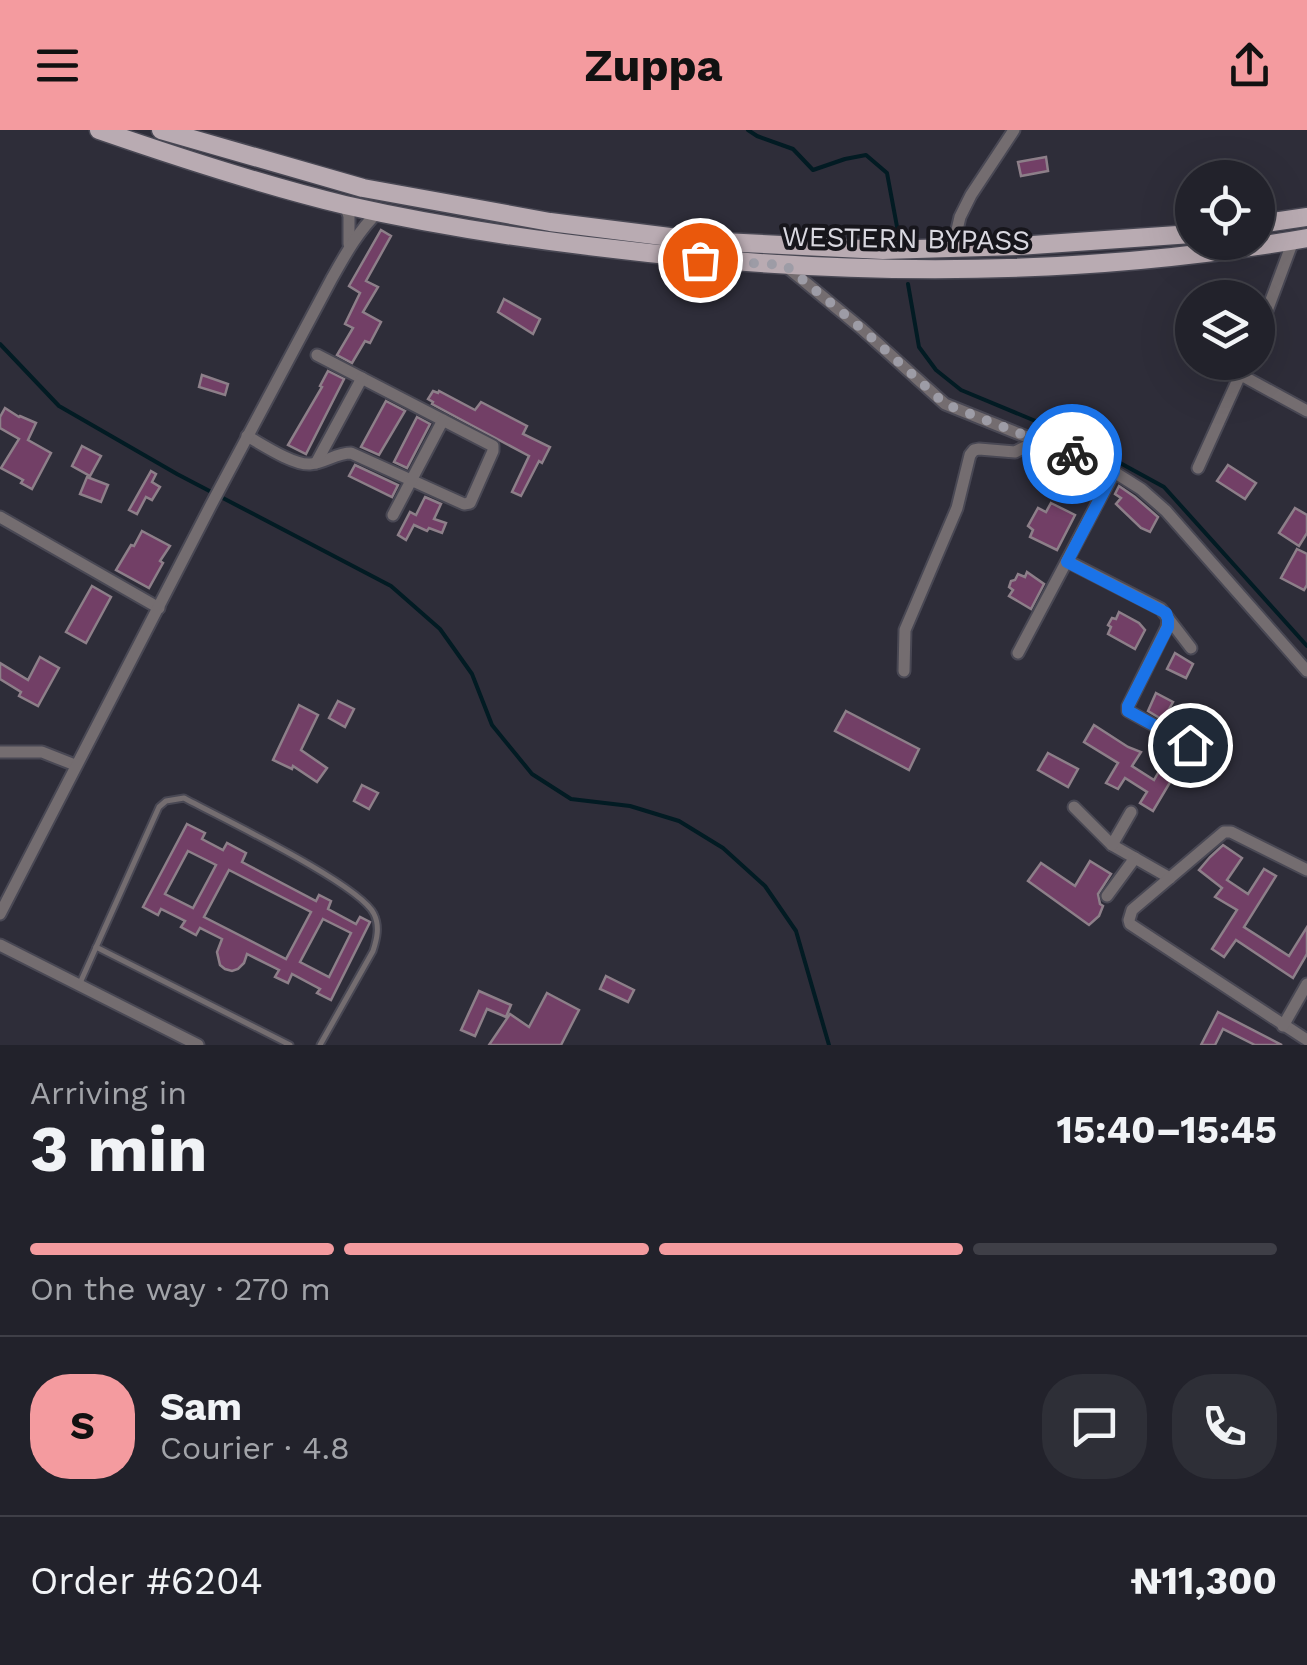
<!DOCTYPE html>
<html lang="en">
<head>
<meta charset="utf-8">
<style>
	:root { --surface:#22222b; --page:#2e2f37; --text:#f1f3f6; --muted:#a2a4a9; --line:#3f3f47; --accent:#f49b9f }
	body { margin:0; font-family:"Work Sans",sans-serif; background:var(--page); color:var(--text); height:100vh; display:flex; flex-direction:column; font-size:38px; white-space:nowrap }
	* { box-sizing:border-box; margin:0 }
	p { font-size:32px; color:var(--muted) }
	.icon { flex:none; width:55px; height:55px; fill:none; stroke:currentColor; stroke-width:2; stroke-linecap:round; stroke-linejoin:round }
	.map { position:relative; height:915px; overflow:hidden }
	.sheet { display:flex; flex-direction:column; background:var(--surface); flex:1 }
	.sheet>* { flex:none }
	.buttons { position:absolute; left:1175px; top:30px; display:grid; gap:20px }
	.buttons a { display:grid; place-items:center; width:100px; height:100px; border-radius:50%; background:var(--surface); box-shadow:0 10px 40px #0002,0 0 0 2px var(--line); font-size:50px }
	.pin { position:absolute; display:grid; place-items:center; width:85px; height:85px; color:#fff; margin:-42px; border:5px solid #fff; border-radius:50%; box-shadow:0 2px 10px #0007 }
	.courier { position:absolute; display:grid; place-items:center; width:100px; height:100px; margin:-50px; border:8px solid #1a73e8; border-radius:50%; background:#fff; color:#222; box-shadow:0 2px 12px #0007 }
	.head em { font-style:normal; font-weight:700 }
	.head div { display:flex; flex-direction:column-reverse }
	.head { display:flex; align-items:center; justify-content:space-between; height:170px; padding:0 30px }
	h1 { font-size:65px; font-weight:700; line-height:75px }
	.bar { display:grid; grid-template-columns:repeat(4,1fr); gap:15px 10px; align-content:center; height:120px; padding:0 30px }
	.bar i { height:12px; border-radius:8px; background:var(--line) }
	.bar .selected { background:var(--accent) }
	.bar p { grid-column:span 4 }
	.line { display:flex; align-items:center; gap:25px; padding:0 30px; border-top:2px solid var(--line) }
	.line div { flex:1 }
	.round { display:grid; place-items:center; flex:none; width:105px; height:105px; border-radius:40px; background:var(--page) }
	header { display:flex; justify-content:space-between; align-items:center; height:130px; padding:0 30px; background:var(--accent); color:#111; font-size:45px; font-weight:700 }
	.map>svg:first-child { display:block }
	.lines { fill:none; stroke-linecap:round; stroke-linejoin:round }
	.stream { stroke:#021b23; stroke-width:4 }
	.building { fill:#723f66; stroke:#8d7f89; stroke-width:2.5; fill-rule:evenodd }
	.lane-casing { stroke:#494854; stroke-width:9 }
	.street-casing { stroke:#494854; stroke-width:15 }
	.primary-casing { stroke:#494854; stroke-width:21 }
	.lane { stroke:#746d70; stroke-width:5 }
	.street { stroke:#746d70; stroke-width:11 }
	.primary { stroke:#b9abb2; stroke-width:18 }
	.done { stroke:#9d9ca6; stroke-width:10; stroke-dasharray:0 18 }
	.route { stroke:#1a73e8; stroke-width:12 }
	.labels { text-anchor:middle; stroke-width:8; stroke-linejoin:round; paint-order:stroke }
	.street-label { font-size:28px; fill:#d9d8e0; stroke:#17161c }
</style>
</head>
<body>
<header><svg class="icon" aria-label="menu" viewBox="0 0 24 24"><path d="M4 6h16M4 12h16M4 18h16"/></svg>Zuppa<svg class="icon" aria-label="share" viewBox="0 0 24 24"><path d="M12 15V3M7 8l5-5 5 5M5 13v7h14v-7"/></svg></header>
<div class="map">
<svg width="1307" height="915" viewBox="0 0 1307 915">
	<rect width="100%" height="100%" fill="#2e2d39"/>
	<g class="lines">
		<!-- stream -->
		<g class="stream">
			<path d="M748,0L757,6L793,19L813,40L845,29L866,25L887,43L898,102"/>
			<path d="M908,154L919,217L936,240L961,260L1069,305L1164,357L1307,516"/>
			<path d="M0,214L59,276L177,344L391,456L440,499L472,544L492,595L532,644L571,669L630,676L679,691L723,718L765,756L796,801L829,915"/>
		</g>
	</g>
	<!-- building -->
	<g class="building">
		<path d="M1046,27L1048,41L1021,46L1018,32Z"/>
		<path d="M381,100L391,106L366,151L378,157L363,182L381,192L370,213L365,211L352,233L337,225L353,198L345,194L360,163L349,156Z"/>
		<path d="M504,169L540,189L533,204L498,182Z"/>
		<path d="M328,241L344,249L306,324L288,315L322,257L320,256Z"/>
		<path d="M202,245L228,254L225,265L199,257Z"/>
		<path d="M433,261L438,263L439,261L475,280L481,272L527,296L523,304L550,317L542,333L539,331L521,366L512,362L529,326L432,274L433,272L428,269Z"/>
		<path d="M386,271L405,281L379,325L361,317Z"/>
		<path d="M5,278L19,287L20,286L36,293L28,310L51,323L32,359L21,353L23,350L1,338L19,309L0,298V287Z"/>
		<path d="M417,287L430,294L407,338L394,332Z"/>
		<path d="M82,316L101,326L90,346L72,336Z"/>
		<path d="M355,335L398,355L392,367L349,346Z"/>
		<path d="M1228,335L1256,353L1245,369L1217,351Z"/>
		<path d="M151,341L156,344L152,352L160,357L152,370L146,367L137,384L129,380Z"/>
		<path d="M87,347L108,355L101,372L80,364Z"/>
		<path d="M1119,356L1135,367L1158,387L1150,402L1141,398L1116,374L1121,368L1115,364Z"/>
		<path d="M425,367L441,374L434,389L446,393L442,403L429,398L427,401L414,395L406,410L398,405L410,382L416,385Z"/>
		<path d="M1051,373L1075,385L1057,420L1030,407L1033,400L1028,396L1038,378L1046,382Z"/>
		<path d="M1295,378L1307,385V403L1299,416L1279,403Z"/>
		<path d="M142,401L170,416L160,431L163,433L149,458L116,440L131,415L134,416Z"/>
		<path d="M1297,419L1307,424V455L1304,460L1281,448Z"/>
		<path d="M1027,442L1044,454L1031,479L1009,466L1013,460L1009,457L1011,451L1015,450L1018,444L1025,447Z"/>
		<path d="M92,456L111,467L86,513L66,502Z"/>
		<path d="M1119,482L1139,493L1145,500L1135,519L1108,504L1111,497L1108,495L1112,488L1116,489Z"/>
		<path d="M1175,523L1193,534L1186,548L1167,539Z"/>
		<path d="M40,527L59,538L38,576L19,566L21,562L0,549V533L28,550Z"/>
		<path d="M1156,563L1173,572L1163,590L1148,581Z"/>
		<path d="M338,571L354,579L345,597L329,588Z"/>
		<path d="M299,575L318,585L301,620L327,638L317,652L293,636L292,639L273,630Z"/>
		<path d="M846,581L919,619L909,640L835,601Z"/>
		<path d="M1094,595L1128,617L1141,622L1132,636L1154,650L1162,636L1175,644L1153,681L1140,673L1147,662L1125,648L1118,659L1106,653L1118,633L1084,612Z"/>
		<path d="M1048,623L1078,639L1068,657L1038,640Z"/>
		<path d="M362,655L378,663L369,679L354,671Z"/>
		<path d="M187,694L205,703L202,709L223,720L227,713L246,723L242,732L316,771L319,765L331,771L328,779L356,794L360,787L370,792L331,870L317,863L320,859L292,844L288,853L275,847L279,840L247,824L244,833L238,839L232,841L225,839L220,835L217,822L222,809L200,798L196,805L181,797L185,791L161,779L158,785L143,777ZM188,721L216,735L193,778L165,764ZM229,740L311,782L286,829L204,787ZM323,789L351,803L329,847L300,832Z"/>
		<path d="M1223,715L1242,728L1227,750L1248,764L1264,739L1276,746L1244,797L1289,826L1307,797V824L1293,848L1236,810L1224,827L1212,819L1237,780L1215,767L1222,758L1199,740L1210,727Z"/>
		<path d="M1090,731L1111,744L1098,764L1100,774L1103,776L1099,786L1089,795L1028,751L1041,733L1075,756Z"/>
		<path d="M606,846L634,860L628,872L600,859Z"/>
		<path d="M479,861L511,875L506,887L487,879L475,906L461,900Z"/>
		<path d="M547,863L579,880L561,915H489L510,884L529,897Z"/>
		<path d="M1218,882L1282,915H1255L1223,899L1215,915H1201Z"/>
	</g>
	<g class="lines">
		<!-- lane casing -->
		<g class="lane-casing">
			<g id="lane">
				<path d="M96,817L290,915"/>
				<path d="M80,853L159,677L166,671L184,668C219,687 360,754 374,784C380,796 377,809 373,821L320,915"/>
			</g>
		</g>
		<!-- street casing -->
		<g class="street-casing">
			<g id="street">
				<path d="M345,75L349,86V114"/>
				<path d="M953,117L960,87L971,65L1014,0"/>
				<path d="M787,137L862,199L945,274L1114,342L1141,359L1166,381L1307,541"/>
				<path d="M1258,205L1293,111"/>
				<path d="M1241,245L1307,281"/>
				<path d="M247,306C263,315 293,335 310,334C325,333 336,323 351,323L464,374L470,373L493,321V316L317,225"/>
				<path d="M316,333L362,248"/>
				<path d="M1198,338L1246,232"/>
				<path d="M393,385L443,290"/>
				<path d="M0,387L159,478"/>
				<path d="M1067,431L1161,479L1191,518"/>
				<path d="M1168,489L1167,497L1128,576V581L1190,615"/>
				<path d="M1018,523L1114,342"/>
				<path d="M904,541L905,500L957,378L970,325L974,320L979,319L1015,322L1037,311"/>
				<path d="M0,622H42L75,635"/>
				<path d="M1074,677L1112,715L1170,748"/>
				<path d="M1112,715L1131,682"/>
				<path d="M1307,740L1231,702H1224L1132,780L1129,790L1130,794L1307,910"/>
				<path d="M1107,766L1135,728"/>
				<path d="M0,784L211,375L331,150C345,125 358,101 379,81"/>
				<path d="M0,815L198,915"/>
				<path d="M1283,896L1307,854"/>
			</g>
		</g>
		<!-- primary casing -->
		<g class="primary-casing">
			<g id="primary">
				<path d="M99,0C180,28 262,55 345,75C433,95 524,109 614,119C844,147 1078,148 1307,108"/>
				<path d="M161,0L363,58L550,92L702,111L883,120L1018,116L1192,104"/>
				<path d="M1258,94L1307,87"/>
			</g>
		</g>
		<!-- lane -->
		<use href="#lane" class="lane"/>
		<!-- street -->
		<use href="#street" class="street"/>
		<!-- primary -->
		<use href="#primary" class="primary"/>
	</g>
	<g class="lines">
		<!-- done -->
		<path class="done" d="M700,130L785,135L862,199L945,274L1072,324"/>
		<!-- route -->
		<path class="route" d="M1072,324L1114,342L1067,432L1166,483L1168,489V497L1128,576V581L1190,615"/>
	</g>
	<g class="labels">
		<!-- street labels -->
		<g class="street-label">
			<text transform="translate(906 108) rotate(1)" y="10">WESTERN BYPASS</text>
		</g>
	</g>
</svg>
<div class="buttons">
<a><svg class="icon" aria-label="locate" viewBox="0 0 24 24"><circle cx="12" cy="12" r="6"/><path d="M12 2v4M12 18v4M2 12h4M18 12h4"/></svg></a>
<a><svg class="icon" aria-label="layers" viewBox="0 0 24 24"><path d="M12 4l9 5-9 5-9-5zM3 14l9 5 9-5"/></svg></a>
</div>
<div class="pin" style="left:700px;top:130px;background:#ea580c"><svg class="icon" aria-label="bag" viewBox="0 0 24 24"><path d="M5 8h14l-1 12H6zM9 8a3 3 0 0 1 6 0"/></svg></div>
<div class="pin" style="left:1190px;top:615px;background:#1f2937"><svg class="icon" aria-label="home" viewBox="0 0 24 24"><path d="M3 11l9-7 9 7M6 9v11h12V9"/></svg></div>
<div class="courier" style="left:1072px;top:324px"><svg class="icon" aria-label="bike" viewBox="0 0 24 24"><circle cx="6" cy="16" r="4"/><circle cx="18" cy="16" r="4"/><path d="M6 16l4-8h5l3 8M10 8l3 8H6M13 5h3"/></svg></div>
</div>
<section class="sheet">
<div class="head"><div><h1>3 min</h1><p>Arriving in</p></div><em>15:40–15:45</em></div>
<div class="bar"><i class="selected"></i><i class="selected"></i><i class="selected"></i><i></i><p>On the way · 270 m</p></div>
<div class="line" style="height:180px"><b class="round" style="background:var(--accent);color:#111">S</b><div><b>Sam</b><p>Courier · 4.8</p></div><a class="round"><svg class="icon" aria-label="chat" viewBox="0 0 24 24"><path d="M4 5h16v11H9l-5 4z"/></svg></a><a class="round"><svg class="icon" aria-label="phone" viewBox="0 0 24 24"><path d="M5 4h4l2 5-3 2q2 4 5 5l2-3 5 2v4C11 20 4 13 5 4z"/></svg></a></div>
<div class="line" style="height:130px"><div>Order #6204</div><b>₦11,300</b></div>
</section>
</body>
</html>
